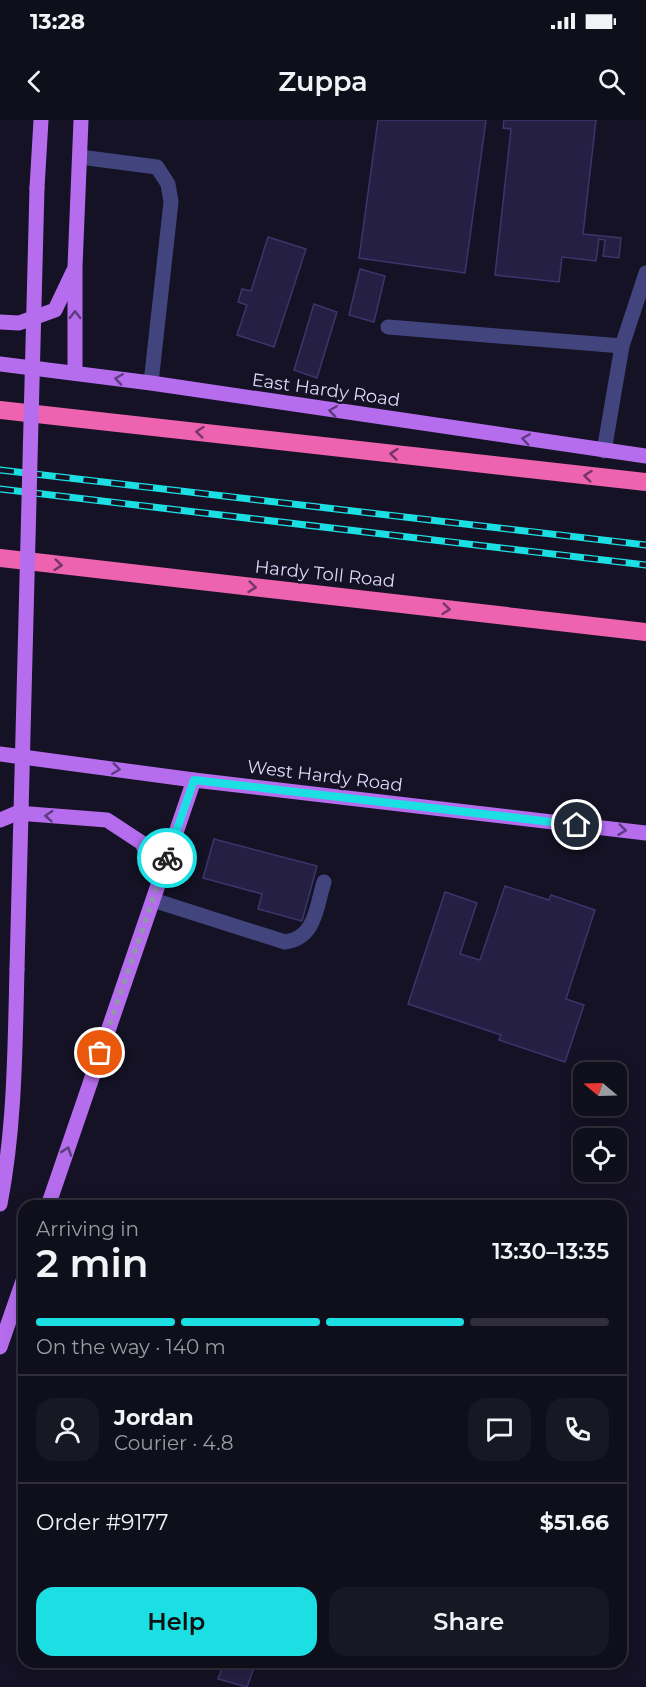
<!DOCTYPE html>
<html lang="en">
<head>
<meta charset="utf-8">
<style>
	:root { --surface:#0f0e1b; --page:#181724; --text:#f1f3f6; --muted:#9b9ca3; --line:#2f2e3a; --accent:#1cdfe4 }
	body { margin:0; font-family:Montserrat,sans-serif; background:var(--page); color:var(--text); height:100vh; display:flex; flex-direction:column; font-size:22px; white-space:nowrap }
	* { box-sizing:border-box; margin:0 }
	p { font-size:20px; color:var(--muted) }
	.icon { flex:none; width:33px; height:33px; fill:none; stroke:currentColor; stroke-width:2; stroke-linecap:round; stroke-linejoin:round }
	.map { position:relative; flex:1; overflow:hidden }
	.details { position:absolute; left:18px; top:1080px; width:609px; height:468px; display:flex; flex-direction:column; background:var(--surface); border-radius:18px; box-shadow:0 3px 15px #0003,0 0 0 2px var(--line) }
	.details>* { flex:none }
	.needle { width:39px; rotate:289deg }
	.fabs { position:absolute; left:573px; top:942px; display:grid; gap:12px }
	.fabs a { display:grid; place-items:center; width:54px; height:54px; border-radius:12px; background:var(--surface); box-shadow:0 3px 15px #0003,0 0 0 2px var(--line); font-size:30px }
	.pin { position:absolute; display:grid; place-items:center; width:51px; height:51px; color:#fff; margin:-26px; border:3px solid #fff; border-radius:50%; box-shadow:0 2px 6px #0007 }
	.courier { position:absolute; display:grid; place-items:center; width:60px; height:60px; margin:-30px; border:4px solid #1cdfe4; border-radius:50%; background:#fff; color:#222; box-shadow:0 2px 8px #0007 }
	.summary em { font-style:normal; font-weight:600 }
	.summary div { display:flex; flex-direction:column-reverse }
	.summary { display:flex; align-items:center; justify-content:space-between; height:102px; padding:0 18px }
	h1 { font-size:39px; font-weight:600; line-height:45px }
	.bar { display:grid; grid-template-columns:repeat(4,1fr); gap:9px 6px; align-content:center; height:72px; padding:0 18px }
	.bar i { height:8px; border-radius:4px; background:var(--line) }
	.bar .on { background:var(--accent) }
	.bar p { grid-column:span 4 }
	.line { display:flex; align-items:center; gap:15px; padding:0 18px; border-top:2px solid var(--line) }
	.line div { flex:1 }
	.round { display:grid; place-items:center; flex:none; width:63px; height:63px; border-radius:18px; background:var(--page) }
	.cta { display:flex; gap:12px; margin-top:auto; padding:12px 18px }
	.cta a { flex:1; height:69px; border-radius:18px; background:var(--accent); color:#111; font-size:24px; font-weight:600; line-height:69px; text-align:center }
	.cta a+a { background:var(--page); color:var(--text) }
	.status { display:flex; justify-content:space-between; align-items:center; height:42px; padding:0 30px; background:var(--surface); direction:ltr }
	.status svg { height:16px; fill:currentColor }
	header { display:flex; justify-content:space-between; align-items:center; height:78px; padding:0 18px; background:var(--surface); font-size:27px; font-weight:600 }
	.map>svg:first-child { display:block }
	.building { fill:#252043; stroke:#3c356c; stroke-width:1.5 }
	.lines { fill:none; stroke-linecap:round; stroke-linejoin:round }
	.minor { stroke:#42447e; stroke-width:15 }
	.major { stroke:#b56dee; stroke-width:15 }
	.highway { stroke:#ed63af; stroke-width:18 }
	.rail-casing { stroke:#1cdfe4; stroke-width:7 }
	.rail { stroke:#141224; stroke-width:4.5; stroke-dasharray:14; stroke-linecap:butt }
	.major-bridge { stroke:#b56dee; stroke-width:15 }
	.oneway { stroke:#5c3b7f }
	.oneway2 { stroke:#763663 }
	.done { stroke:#9594b0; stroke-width:6; stroke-dasharray:0 10.8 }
	.route { stroke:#1cdfe4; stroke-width:8 }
	.labels { text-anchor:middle; stroke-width:5; stroke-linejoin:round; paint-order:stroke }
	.street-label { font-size:18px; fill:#dbdafb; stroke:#141224 }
</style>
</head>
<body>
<div class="status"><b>13:28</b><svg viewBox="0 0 49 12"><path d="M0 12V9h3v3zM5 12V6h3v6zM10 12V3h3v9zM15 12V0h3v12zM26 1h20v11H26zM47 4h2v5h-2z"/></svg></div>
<header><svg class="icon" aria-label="back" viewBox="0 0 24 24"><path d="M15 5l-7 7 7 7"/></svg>Zuppa<svg class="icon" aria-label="search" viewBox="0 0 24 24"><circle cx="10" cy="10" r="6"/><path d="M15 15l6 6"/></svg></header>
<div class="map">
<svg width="646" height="1567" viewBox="0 0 646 1567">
	<rect width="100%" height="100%" fill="#141224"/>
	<!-- building -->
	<g class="building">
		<path d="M378,0H486L465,153L359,138Z"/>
		<path d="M504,0H596L583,114L621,118L619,138L603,136L605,120L599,119L596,141L562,137L559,162L495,155L511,9L503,8Z"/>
		<path d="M268,117L306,129L274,227L237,215L247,185L238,182L242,169L251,171Z"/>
		<path d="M360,149L385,156L374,202L349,195Z"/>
		<path d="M314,184L337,192L317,258L294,250Z"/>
		<path d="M214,719L317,746L302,801L258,789L262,774L203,758Z"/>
		<path d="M505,766L549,780L551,775L595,790L566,879L584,885L565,942L499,920L501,915L408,884L445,772L477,783L460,834L480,840Z"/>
		<path d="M224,1542H256L247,1567L218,1559Z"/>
	</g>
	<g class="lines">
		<!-- minor -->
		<g class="minor">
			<path d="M80,37L157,47L168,64L171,82L151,263"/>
			<path d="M388,207L622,226"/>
			<path d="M604,331L622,226L646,153"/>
			<path d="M153,780L285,822C316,818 316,787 324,762"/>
		</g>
		<!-- major -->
		<g class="major">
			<path d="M37,68L41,0"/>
			<path d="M0,202L19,203L55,190L73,152"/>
			<path d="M0,244L151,263L646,336"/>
			<path d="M75,253V147L81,0"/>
			<path d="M0,634L194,660L646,713"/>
			<path d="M0,700L17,693L107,700L142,723L159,762"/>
			<path d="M0,1084C15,1007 15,927 17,849"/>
			<path d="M48,1086L194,660"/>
			<path d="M0,1227L24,1158"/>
		</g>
		<!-- highway -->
		<g class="highway">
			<path d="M0,290L646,362"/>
			<path d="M0,438L646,512"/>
		</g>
		<!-- rail casing -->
		<g class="rail-casing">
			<g id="rail">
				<path d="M0,350L646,425"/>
				<path d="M0,369L646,445"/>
			</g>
		</g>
		<!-- rail -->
		<use href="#rail" class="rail"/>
		<!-- major-bridge -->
		<path class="major-bridge" d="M17,849L37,68"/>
	</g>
	<!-- one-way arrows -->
	<defs><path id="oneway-chevron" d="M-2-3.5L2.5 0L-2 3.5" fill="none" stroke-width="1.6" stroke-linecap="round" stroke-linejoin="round" transform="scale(1.5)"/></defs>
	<g class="oneway">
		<use href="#oneway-chevron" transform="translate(75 195) rotate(-90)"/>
		<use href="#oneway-chevron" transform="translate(119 259) rotate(-172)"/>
		<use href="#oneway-chevron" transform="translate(333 291) rotate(-172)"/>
		<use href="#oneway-chevron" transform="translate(526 319) rotate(-172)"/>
		<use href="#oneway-chevron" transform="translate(116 649) rotate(8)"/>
		<use href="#oneway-chevron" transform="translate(49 696) rotate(-176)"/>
		<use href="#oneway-chevron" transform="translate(622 710) rotate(7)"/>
		<use href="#oneway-chevron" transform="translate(67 1031) rotate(-71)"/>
	</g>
	<g class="oneway2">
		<use href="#oneway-chevron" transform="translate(200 312) rotate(-174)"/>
		<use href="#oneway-chevron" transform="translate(394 334) rotate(-174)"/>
		<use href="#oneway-chevron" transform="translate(588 356) rotate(-174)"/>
		<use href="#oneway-chevron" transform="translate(58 445) rotate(6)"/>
		<use href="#oneway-chevron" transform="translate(252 467) rotate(6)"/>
		<use href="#oneway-chevron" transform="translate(446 489) rotate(6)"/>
	</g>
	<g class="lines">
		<!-- done -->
		<path class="done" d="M100,933L167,738"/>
		<!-- route -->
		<path class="route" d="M167,738L194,660L577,705"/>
	</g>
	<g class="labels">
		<!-- street labels -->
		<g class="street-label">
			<text transform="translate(326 270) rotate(8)" y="6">East Hardy Road</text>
			<text transform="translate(325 454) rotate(6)" y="6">Hardy Toll Road</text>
			<text transform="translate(325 656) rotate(7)" y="6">West Hardy Road</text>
		</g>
	</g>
</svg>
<div class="fabs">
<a><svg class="needle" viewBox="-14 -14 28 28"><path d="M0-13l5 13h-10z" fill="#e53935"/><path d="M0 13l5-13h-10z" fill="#9b9ca3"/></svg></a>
<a><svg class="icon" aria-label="locate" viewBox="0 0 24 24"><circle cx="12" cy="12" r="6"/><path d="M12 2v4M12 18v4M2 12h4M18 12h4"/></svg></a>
</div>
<div class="pin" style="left:100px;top:933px;background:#ea580c"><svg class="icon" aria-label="bag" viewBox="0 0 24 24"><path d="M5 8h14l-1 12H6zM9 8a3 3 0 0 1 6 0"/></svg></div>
<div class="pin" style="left:577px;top:705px;background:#1f2937"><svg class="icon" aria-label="home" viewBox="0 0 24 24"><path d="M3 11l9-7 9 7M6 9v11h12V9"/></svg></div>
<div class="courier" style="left:167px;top:738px"><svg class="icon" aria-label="bike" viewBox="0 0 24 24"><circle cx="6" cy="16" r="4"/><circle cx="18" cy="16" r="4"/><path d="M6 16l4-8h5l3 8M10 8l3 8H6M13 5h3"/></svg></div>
<section class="details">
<div class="summary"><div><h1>2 min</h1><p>Arriving in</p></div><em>13:30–13:35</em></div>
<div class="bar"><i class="on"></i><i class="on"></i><i class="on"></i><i></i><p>On the way · 140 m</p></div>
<div class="line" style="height:108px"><a class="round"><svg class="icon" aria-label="person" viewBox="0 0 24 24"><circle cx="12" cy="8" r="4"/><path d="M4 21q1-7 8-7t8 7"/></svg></a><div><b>Jordan</b><p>Courier · 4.8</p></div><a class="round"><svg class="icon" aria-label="chat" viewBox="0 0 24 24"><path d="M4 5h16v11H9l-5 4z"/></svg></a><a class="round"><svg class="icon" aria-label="phone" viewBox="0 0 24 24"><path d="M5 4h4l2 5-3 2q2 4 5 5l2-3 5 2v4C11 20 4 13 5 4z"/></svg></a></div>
<div class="line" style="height:78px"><div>Order #9177</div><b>$51.66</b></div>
<div class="cta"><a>Help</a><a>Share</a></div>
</section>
</div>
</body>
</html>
